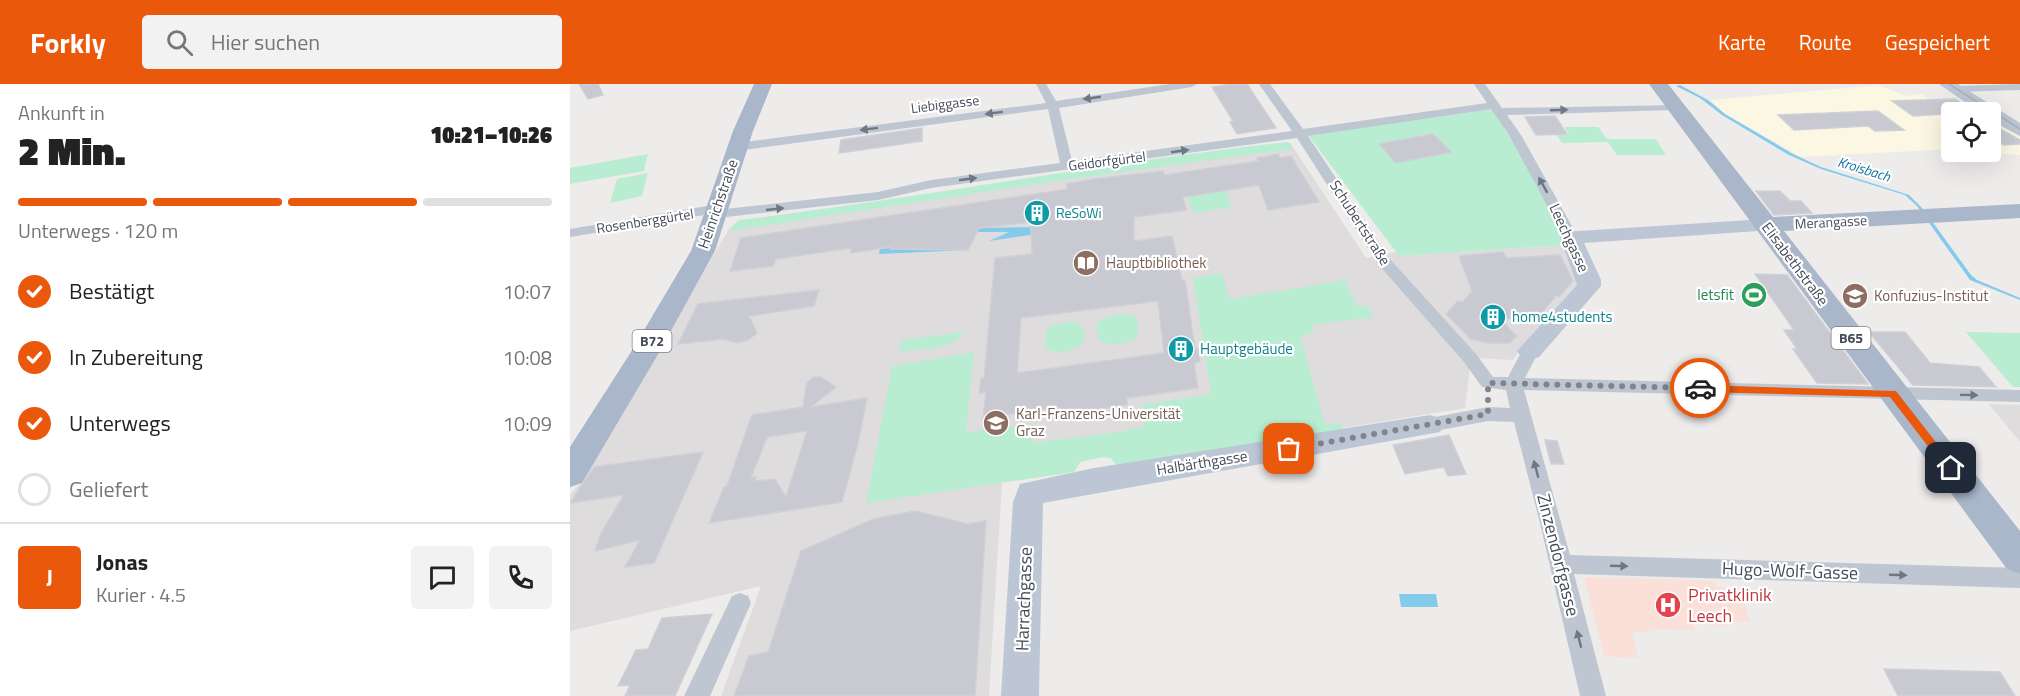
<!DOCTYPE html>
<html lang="de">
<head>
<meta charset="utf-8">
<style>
	:root { --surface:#fff; --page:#f2f2f2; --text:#222; --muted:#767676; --line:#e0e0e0; --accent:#ea580c }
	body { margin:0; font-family:"Titillium Web",sans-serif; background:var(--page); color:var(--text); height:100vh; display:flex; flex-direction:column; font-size:22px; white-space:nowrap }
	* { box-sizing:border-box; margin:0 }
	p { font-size:20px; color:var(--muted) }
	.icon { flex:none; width:33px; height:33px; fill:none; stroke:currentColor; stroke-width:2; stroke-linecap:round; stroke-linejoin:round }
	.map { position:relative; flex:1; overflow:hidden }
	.panel { display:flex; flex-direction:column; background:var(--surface); width:570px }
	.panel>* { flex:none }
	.tools { position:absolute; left:1371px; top:18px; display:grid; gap:12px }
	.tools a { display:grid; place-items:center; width:60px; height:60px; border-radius:6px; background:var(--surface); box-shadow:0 6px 24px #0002; font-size:30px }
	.pin { position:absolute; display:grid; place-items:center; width:51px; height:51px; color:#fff; margin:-26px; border-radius:12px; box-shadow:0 3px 9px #0006 }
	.courier { position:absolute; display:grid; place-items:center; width:60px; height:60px; margin:-30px; border:4px solid #ea580c; border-radius:50%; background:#fff; color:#222; box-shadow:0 2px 8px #0007 }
	.head em { font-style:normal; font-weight:800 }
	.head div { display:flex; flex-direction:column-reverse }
	.head { display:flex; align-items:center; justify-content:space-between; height:102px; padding:0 18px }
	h1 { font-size:39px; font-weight:800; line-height:45px }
	.bar { display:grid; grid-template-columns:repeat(4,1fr); gap:9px 6px; align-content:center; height:72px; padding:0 18px }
	.bar i { height:8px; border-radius:4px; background:var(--line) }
	.bar .active { background:var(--accent) }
	.bar p { grid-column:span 4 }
	.line { display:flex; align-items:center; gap:15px; padding:0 18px; border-top:2px solid var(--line) }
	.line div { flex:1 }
	.round { display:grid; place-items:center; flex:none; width:63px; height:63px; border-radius:6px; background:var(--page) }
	ol { padding:0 18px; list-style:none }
	li { display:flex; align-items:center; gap:18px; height:66px }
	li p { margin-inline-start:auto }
	li .icon { padding:6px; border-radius:50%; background:var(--accent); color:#fff; stroke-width:4 }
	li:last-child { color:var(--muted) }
	li i { width:33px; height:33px; border:3px solid var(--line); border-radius:50% }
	header { display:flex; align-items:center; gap:36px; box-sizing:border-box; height:84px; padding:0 30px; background:var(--accent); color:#fff }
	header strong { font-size:28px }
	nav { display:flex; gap:33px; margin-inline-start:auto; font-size:21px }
	.search { width:420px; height:54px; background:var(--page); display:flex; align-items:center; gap:15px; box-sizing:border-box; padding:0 21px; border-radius:6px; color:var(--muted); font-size:22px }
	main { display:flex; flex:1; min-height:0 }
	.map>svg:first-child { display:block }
	.commercial { fill:#fbf7e2 }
	.education { fill:#dfdcdd }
	.medical { fill:#fae0d9 }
	.green { fill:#b8edd2 }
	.water { fill:#84caeb }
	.building { fill:#c8c9d1; stroke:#cfd0d7; stroke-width:1.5; fill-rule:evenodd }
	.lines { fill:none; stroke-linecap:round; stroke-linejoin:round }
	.street { fill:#bec6d1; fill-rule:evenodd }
	.secondary { fill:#bdc6d5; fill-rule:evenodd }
	.primary { fill:#aab7cb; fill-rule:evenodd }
	.tram { stroke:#adb0b6; stroke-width:1.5 }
	.oneway { fill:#6f7782 }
	.route { fill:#ea580c }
	.done { stroke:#80848b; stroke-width:6; stroke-dasharray:0 10.8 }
	.labels { text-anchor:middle; stroke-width:4.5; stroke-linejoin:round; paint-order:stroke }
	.far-street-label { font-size:14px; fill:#444c58; stroke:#fff }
	.far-water-label { font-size:14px; font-style:italic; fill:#0c72a3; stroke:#fff }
	.far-culture-label { font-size:14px; fill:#0d838f; stroke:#fff; text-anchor:start }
	.shield { fill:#fff; stroke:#7c828a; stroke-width:1.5 }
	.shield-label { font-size:14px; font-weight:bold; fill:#444c58 }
	.street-label { font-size:15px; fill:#444c58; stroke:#fff }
	.education-label { font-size:15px; fill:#785e54; stroke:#fff; text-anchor:start }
	.leisure-label { font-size:15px; fill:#27864d; stroke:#fff; text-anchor:end }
	.culture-label { font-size:15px; fill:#0d838f; stroke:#fff; text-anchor:start }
	.near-street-label { font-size:18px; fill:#444c58; stroke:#fff }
	.near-health-label { font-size:18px; fill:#be3a42; stroke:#fff; text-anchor:start }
</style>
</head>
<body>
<header>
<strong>Forkly</strong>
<div class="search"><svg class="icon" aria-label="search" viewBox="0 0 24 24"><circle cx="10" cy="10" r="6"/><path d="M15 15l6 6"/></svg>Hier suchen</div>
<nav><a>Karte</a><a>Route</a><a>Gespeichert</a></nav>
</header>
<main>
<section class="panel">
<div class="head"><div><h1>2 Min.</h1><p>Ankunft in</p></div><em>10:21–10:26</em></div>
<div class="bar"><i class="active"></i><i class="active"></i><i class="active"></i><i></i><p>Unterwegs · 120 m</p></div>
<ol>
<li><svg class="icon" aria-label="check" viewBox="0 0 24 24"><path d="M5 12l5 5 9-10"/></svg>Bestätigt<p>10:07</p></li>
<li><svg class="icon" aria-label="check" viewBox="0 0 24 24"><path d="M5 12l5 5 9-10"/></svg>In Zubereitung<p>10:08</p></li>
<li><svg class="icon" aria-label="check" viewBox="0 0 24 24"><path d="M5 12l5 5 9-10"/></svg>Unterwegs<p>10:09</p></li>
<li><i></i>Geliefert</li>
</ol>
<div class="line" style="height:108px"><b class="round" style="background:var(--accent);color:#fff">J</b><div><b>Jonas</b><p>Kurier · 4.5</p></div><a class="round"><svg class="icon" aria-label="chat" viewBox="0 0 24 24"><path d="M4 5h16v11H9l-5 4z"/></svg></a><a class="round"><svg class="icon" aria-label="phone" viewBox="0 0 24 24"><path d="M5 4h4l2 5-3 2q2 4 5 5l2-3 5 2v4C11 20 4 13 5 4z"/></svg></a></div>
</section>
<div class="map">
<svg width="1450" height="612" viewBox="0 0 1450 612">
	<rect width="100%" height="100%" fill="#eeebeb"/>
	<!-- commercial -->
	<g class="commercial">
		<path d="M1308,1L1337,12L1351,10L1360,16H1391L1410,28H1382L1381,65L1231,73L1155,30L1141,16Z"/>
		<path d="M1421,36L1450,53V71L1410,68H1420Z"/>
	</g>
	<!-- education -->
	<g class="education">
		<path d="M721,60L796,174L826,168L829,172L995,161L1008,200L952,263L943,276L907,274L900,283L895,324L546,381L541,374L532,373L510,378L504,388L432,398L419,612H151L191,502L0,547V411L12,397L159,145Z"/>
		<path d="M1419,320L1450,321V358Z"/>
	</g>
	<!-- medical -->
	<path class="medical" d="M1014,493L1144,497L1146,503L1168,505L1181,538L1158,537L1159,542L1123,540L1125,546L1079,545L1080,548H1062L1068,574L1034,572Z"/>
	<!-- green -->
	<g class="green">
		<path d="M915,22L923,26C940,55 994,131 995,161L829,172L739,52Z"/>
		<path d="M995,43H1028L1037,55H1086L1096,71H1047L1038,58L992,59L987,51H999Z"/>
		<path d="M717,58L721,60L722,65L487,97L165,146L159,145L169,136C352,114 534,78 717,58Z"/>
		<path d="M78,70L74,87L0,100V84Z"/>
		<path d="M78,89L72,112L40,119L47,95Z"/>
		<path d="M655,106L662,123L624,129L617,112Z"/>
		<path d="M652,189L660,215L775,196L787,223L798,222L804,233L742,241L744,249L730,252L755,341L771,339L773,346L546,381L541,374L532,373L510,378L504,388L296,419L322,282L404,268L396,348L454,341C462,345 463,350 462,359L556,347L562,344L574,345L571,321L641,310L623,194Z"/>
		<path d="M558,230L566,233C567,237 569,244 568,249C566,262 536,262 528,256L526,241C534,231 546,231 558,230Z"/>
		<path d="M503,237L513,242L514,257C506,268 486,272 475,263L476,246L485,240Z"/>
		<path d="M394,248C383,267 349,265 329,268L332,256Z"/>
		<path d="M1396,248L1450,249V303H1443Z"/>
	</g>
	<!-- water -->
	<g class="water">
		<path d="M1110,1L1138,16L1155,30L1223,70L1251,83L1339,111L1354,126L1401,191L1407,196L1450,214V216L1400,196L1347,122L1335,111L1251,85L1219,71L1152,31L1130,14L1106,2Z"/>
		<path d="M466,143L467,150L419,157L439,148H408L398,166L309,170L311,159L412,144Z"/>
		<path d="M829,510H866L868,523H831Z"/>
	</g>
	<!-- building -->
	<g class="building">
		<path d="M9,0H28L33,11L18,15Z"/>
		<path d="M662,0H677L706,44L667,50L660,38L663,37L642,3Z"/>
		<path d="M1385,15L1406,28L1343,32L1322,17Z"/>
		<path d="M1308,27L1334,46L1305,47L1298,42L1224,46L1208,31Z"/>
		<path d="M985,32L997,50L966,51L955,33Z"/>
		<path d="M1420,39L1450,56V60L1434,61L1428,58L1420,59Z"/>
		<path d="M352,44V57L269,69L271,56Z"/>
		<path d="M863,50L881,68L826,79L809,60Z"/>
		<path d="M708,70L710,74L721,72L749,118L698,126L689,101L613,113L616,126L564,133V157L602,152L612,197L615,196L625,265H628L630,278L624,279L628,304L557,314V321L487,331L488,323L413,334L416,308L409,309L411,294H414L425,174L462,170L461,138L409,144L398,166L320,165L321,163L281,169V164L206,175L203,182L160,187L171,154L498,105L496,100L524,95L593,87L594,91L689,77L687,74ZM588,217L594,269L447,289L451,234Z"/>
		<path d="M1186,107H1210L1220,117H1231L1242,129L1204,131Z"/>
		<path d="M933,168L936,174L990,171L1003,197L989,213L987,211L965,236L930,234L946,252L940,259H918L901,255L876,230L888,217L893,218L902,207L889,172Z"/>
		<path d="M1185,190L1217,191L1298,300L1247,299L1223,265H1227L1214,246H1224Z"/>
		<path d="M249,206L244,222L179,232L187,249L178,256L167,259L154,255L108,260L128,220Z"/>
		<path d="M1299,248H1335L1360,279L1409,283L1426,303L1343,301Z"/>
		<path d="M244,293H251L266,303L241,323L297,314L288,359L272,418L139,439L154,403L157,402L182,331L233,323L237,298ZM237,347L216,413L205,395L184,397L186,393L181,394L197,353Z"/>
		<path d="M879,351L896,390L878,392L874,383L835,390L823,361Z"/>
		<path d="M975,356L987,357L994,380H981Z"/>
		<path d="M133,368L84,479L55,483L70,456L25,467L31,449L54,411L0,419L24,383Z"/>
		<path d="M345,427L398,440L416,437L405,612H164L179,572L198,568L231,467L303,435Z"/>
		<path d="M142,530L105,612H55L60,601L48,602L66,566L78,565L92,534Z"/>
		<path d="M1314,585L1430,588L1445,612H1328Z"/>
	</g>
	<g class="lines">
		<!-- street -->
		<g class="street">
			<path d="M466,0H476L486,17L600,0H627L622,3L489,24L502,77L722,47L689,0H700L733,45L917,19L904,0H915L932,24L1109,21V25L1105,26L937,31L951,51L1008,153L1001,157L994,153L939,51L921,25L738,52L819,174L906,270L923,293H938L954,263H966L969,267L955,294L1450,306V318L954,306L1000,471L1450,484V504L1004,490L1036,612H1010L970,439L944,338L918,337L860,348L853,346L851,341L853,336L860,334L918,323L940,324L936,306L912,303L894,278L808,180L727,54L361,104L308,116L147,134L140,130L0,153V145L149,120L154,121L155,125L308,108L361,96L490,79L478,25L167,67L161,63L167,59L476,19Z"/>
			<path d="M1450,0V6L1385,8L1379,5L1385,2Z"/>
			<path d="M170,509L178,512L181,519L140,612H114L162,512Z"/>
		</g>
		<!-- secondary -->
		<g class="secondary">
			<path d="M1369,0H1388L1450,39V52L1420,36V28H1409Z"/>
			<path d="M1195,135L1203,136L1206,141L1203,146L1014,159L1031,196V202L969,273L960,276L951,273L947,267L1007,201L990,153L993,148Z"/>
			<path d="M860,331L870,334L874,341L870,348L473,419L469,612H431L443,418L450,400L524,384Z"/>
		</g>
		<!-- primary -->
		<g class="primary">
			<path d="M184,0H202L183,47L145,167L87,272L12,399L0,403V363L61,268L121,167L163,47Z"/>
			<path d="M1079,0H1098L1203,133L1450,120V134L1214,147L1450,447V490L1437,485Z"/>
		</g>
		<!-- tram -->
		<path class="tram" d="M1379,0L1450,45"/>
	</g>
	<!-- one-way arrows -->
	<defs><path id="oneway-solid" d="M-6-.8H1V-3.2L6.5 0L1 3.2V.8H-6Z" transform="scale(1.5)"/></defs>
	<g class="oneway">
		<use href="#oneway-solid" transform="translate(522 14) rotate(172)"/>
		<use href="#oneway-solid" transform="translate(989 26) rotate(-2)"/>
		<use href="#oneway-solid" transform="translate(424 29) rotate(173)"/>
		<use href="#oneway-solid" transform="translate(299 45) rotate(173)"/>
		<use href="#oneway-solid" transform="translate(610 67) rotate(-8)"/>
		<use href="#oneway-solid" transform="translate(398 95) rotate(-8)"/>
		<use href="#oneway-solid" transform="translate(973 101) rotate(-119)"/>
		<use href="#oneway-solid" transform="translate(205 125) rotate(-6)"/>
		<use href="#oneway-solid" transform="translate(1399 311) rotate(1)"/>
		<use href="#oneway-solid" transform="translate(966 385) rotate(-105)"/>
		<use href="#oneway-solid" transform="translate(1049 482) rotate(2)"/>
		<use href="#oneway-solid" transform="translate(1328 491) rotate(2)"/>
		<use href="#oneway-solid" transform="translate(1009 555) rotate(-104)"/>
	</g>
	<!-- route -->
	<path class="route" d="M1130,301L1326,307L1386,384L1385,387H1377L1320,313L1130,308L1125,304Z"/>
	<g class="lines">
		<!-- done -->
		<path class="done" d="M719,365L918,330V299L1130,304"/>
	</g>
	<!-- icons -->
	<defs>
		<g id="building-disc" transform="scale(1.35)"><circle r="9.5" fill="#0f9aa8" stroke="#fff"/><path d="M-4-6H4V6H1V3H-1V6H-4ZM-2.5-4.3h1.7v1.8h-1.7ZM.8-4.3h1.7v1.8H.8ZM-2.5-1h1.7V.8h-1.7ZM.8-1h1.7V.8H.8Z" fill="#fff"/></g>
		<g id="library-disc" transform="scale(1.35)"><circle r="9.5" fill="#8d6e63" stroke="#fff"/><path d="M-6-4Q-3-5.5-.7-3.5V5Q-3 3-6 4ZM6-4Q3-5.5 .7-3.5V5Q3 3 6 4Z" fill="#fff"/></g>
		<g id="stadium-disc" transform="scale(1.35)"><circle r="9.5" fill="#2e9e5b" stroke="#fff"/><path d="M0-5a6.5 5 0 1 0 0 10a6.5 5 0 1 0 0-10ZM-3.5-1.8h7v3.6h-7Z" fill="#fff"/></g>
		<g id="university-disc" transform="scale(1.35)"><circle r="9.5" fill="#8d6e63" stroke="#fff"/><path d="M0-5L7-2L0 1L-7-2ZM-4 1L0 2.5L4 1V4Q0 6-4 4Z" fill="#fff"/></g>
		<g id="hospital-disc" transform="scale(1.35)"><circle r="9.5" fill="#e0444e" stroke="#fff"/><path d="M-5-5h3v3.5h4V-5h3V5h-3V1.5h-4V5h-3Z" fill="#fff"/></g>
	</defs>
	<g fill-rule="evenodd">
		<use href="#building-disc" x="467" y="129"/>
		<use href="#library-disc" x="516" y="179"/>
		<use href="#stadium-disc" x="1184" y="211"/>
		<use href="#university-disc" x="1285" y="212"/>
		<use href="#building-disc" x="923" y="233"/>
		<use href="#building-disc" x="611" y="265"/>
		<use href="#university-disc" x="426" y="339"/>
		<use href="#hospital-disc" x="1098" y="521"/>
	</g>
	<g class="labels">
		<!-- far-street labels -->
		<g class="far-street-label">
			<text transform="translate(375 20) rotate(-7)" y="5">Liebiggasse</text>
			<text transform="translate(537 77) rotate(-7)" y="5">Geidorfgürtel</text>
			<text transform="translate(75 137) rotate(-9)" y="5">Rosenberggürtel</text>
			<text transform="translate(1261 138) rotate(-3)" y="5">Merangasse</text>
		</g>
		<!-- far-water labels -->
		<g class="far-water-label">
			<text transform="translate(1294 85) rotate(17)" y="5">Kroisbach</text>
		</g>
		<!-- far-culture labels -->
		<g class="far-culture-label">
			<text x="486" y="134">ReSoWi</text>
		</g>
		<!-- shield labels -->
		<g class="shield">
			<rect x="1261.5" y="243" width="39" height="22" rx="4.5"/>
			<rect x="62.5" y="246" width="39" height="22" rx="4.5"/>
		</g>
		<g class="shield-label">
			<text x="1281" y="259">B65</text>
			<text x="82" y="262">B72</text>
		</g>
		<!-- street labels -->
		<g class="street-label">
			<text transform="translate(148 120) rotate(-71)" y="5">Heinrichstraße</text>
			<text transform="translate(790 139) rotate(57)" y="5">Schubertstraße</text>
			<text transform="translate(999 154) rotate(65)" y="5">Leechgasse</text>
			<text transform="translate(1225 180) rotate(53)" y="5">Elisabethstraße</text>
			<text transform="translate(632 379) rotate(-9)" y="5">Halbärthgasse</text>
		</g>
		<!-- education labels -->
		<g class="education-label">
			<text x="536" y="184">Hauptbibliothek</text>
			<text x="1304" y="217">Konfuzius-Institut</text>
			<text x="446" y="335">Karl-Franzens-Universität<tspan x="446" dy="17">Graz</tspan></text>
		</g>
		<!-- leisure labels -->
		<g class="leisure-label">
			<text x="1164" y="216">letsfit</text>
		</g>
		<!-- culture labels -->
		<g class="culture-label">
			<text x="942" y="238">home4students</text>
			<text x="630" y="270">Hauptgebäude</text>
		</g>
		<!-- near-street labels -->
		<g class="near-street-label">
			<text transform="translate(988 471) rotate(76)" y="6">Zinzendorfgasse</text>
			<text transform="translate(1220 487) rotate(2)" y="6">Hugo-Wolf-Gasse</text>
			<text transform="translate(454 515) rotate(-88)" y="6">Harrachgasse</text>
		</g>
		<!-- near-health labels -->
		<g class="near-health-label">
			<text x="1118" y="517">Privatklinik<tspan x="1118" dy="21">Leech</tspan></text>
		</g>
	</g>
</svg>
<div class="tools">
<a><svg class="icon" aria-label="locate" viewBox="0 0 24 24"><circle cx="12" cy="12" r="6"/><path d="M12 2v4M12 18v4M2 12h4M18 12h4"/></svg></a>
</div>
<div class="pin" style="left:719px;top:365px;background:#ea580c"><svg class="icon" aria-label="bag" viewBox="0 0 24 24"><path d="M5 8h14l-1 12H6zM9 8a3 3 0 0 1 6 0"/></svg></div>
<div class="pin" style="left:1381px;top:384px;background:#1f2937"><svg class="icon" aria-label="home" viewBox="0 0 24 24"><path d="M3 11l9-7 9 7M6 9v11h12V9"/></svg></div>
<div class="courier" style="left:1130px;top:304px"><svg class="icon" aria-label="car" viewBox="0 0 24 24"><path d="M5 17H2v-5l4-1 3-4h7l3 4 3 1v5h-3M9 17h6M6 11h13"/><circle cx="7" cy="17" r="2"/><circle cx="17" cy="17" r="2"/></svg></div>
</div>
</main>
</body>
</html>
